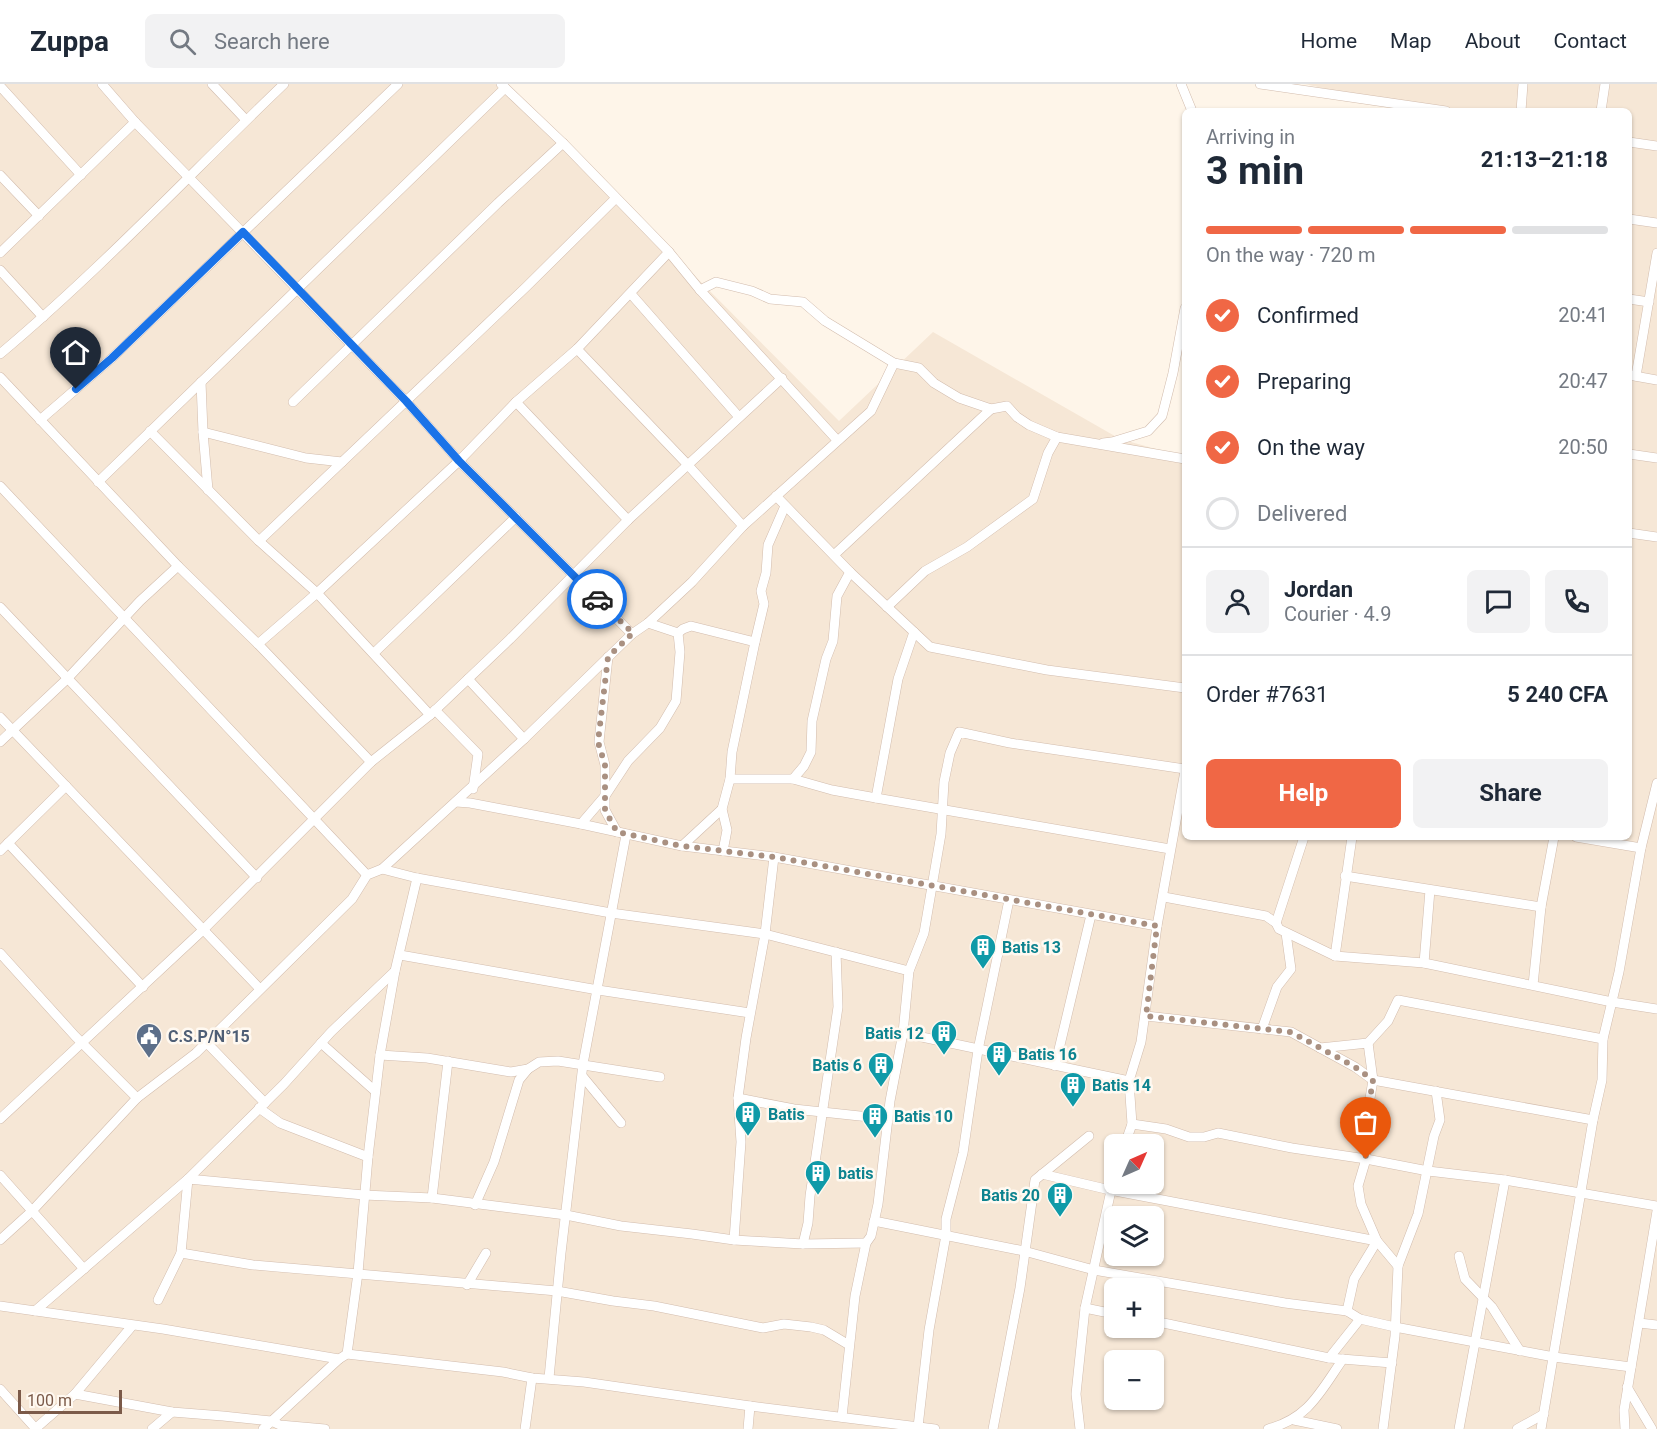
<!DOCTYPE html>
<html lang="en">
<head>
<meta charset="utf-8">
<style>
	:root { --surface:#fff; --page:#f2f2f3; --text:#1f2937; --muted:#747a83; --line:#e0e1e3; --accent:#f06745 }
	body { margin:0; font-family:Roboto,sans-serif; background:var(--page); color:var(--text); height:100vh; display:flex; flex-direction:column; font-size:22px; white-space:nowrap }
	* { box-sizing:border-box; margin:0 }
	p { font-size:20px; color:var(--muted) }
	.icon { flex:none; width:33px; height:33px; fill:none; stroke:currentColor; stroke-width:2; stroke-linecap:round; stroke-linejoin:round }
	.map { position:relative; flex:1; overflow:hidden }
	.panel { position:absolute; left:1182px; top:24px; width:450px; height:732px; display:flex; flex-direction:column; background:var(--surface); border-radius:9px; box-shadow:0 2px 4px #0004 }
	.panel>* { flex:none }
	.needle { width:39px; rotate:45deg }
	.buttons { position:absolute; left:1104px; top:1050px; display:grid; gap:12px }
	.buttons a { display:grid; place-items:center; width:60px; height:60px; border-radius:9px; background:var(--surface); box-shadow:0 2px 4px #0004; font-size:30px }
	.scale { position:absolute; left:18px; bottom:15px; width:104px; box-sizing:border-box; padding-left:6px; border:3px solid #7b5a49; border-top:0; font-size:16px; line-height:21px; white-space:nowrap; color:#7b5a49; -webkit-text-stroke:4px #fff9f1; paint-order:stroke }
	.pin { position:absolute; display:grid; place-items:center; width:51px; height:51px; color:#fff; margin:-62px -26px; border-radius:50% 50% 50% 0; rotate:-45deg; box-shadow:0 0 6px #0007 }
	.pin .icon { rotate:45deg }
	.courier { position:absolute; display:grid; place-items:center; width:60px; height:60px; margin:-30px; border:4px solid #1a73e8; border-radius:50%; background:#fff; color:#222; box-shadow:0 2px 8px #0007 }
	.summary em { font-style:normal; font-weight:700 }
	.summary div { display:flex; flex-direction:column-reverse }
	.summary { display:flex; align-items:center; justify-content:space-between; height:102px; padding:0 24px }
	h1 { font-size:39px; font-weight:700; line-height:45px }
	.bar { display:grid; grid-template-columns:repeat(4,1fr); gap:9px 6px; align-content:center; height:72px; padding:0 24px }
	.bar i { height:8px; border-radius:4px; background:var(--line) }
	.bar .selected { background:var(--accent) }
	.bar p { grid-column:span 4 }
	.line { display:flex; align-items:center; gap:15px; padding:0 24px; border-top:2px solid var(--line) }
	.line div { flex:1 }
	.round { display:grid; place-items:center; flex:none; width:63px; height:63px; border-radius:9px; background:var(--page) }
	ol { padding:0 24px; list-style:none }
	li { display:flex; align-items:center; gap:18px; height:66px }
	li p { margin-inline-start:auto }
	li .icon { padding:6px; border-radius:50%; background:var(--accent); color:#fff; stroke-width:4 }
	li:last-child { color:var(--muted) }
	li i { width:33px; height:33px; border:3px solid var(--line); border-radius:50% }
	.action { display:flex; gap:12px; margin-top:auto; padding:12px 24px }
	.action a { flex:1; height:69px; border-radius:9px; background:var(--accent); color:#fff; font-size:24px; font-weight:700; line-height:69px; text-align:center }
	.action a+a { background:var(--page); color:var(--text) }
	header { display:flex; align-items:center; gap:36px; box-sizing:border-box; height:84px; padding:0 30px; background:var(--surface); border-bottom:2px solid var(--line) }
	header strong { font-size:28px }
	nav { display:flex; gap:33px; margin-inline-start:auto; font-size:21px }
	.search { width:420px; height:54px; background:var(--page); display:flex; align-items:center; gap:15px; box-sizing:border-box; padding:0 21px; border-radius:9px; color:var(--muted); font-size:22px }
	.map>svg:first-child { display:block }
	.residential { fill:#f6e7d6; fill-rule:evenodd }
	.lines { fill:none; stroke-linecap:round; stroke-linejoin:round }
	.minor-casing { stroke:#d2bcad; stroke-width:10 }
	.minor { stroke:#fff; stroke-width:9 }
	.done { stroke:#a99081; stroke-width:6; stroke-dasharray:0 10.8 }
	.route { stroke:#1a73e8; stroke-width:8 }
	.labels { text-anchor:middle; stroke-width:5; stroke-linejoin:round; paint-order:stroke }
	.culture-label { font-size:16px; font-weight:bold; fill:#0d838f; stroke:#fff9f1; text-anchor:start }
	.service-label { font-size:16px; font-weight:bold; fill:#4e5e75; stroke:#fff9f1; text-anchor:start }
</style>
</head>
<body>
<header>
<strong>Zuppa</strong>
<div class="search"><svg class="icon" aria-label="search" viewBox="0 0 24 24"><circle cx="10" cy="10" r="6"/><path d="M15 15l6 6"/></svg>Search here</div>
<nav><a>Home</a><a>Map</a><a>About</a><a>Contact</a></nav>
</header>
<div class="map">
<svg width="1657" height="1345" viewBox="0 0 1657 1345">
	<rect width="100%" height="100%" fill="#fef5e9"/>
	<!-- residential -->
	<path class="residential" d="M0,0H504L839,337L933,248L1120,355L1185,373V753H1629V27H1388L1390,20L1305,0H1657V1345H0ZM1114,1060H1154V1100H1114ZM1114,1132H1154V1172H1114ZM1114,1204H1154V1244H1114ZM1114,1276H1154V1316H1114Z"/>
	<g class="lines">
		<!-- minor casing -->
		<g class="minor-casing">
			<g id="minor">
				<path d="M102,0L135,38L406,317L459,377L632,550"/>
				<path d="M212,0L246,36"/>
				<path d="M501,0L563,59L669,168L700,206L837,356"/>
				<path d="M1181,0L1192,27"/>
				<path d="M1260,0L1446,27"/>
				<path d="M0,2L81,91"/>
				<path d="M1521,27L1523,0"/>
				<path d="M1601,27L1605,0"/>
				<path d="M1629,58L1657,62"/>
				<path d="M0,91L39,132"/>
				<path d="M1629,135L1657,139"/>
				<path d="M0,169L135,38"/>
				<path d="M0,186L43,233"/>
				<path d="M700,206L716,198L752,207L770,215L803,218L825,237L894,279L919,284L934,299L959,314L991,325L1007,322L1017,333L1029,341L1057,353L1185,375"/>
				<path d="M631,210L739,333"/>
				<path d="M1629,215L1649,218"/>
				<path d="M577,265L687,380L743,442"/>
				<path d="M0,270C100,186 190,90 284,0"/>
				<path d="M1629,291L1657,296"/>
				<path d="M1636,292L1657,169"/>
				<path d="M0,293L178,482L258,560L371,678"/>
				<path d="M201,298L203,348L208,406"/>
				<path d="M293,318L498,119L563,59"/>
				<path d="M516,318L628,436"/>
				<path d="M40,336L112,274L398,0"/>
				<path d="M150,347L259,457L317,509L430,631"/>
				<path d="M203,348L306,374L342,378"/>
				<path d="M1103,359L1112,358L1148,347L1162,332L1173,289L1185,224"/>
				<path d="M1629,370L1657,374"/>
				<path d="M98,398L505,4"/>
				<path d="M0,402L367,791"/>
				<path d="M776,412L850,488L930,563L1047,586L1185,604"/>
				<path d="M1629,449L1657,453"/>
				<path d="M259,457L526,203L616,114"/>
				<path d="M834,471L991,325"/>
				<path d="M0,523L257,794"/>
				<path d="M887,523L925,487L967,463L1033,415L1048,369L1057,353"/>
				<path d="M648,539L678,549L683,545L691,542L755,558"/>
				<path d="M258,560L317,509L459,377L516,318L577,265L669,168"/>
				<path d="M374,569L516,433"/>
				<path d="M608,573L599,658L605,681V726L617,748"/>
				<path d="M468,595L524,655"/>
				<path d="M435,626L478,670L473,705"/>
				<path d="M0,633L260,905"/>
				<path d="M0,658L67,595L140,517L178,482"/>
				<path d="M730,695H793L832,706L876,714L1170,765"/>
				<path d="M793,695L804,682L811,668L812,637L826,575L833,557L837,512L850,488"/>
				<path d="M876,714L898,595L914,548"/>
				<path d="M456,718L470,719L581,740L682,762L774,773L1157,842"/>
				<path d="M581,740L605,712L628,677L660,644L676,617L680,568L678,549"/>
				<path d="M1576,753L1641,764"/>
				<path d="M8,759L143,903"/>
				<path d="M682,762L722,725"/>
				<path d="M0,767L66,702"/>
				<path d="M723,767L727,746L722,725L730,695L732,668L755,558L764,520L761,507L766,489L768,461L785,422"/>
				<path d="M382,785L417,794L611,829L765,850L909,887"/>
				<path d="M1345,792L1541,823"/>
				<path d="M1164,813L1266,832L1276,839L1279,845L1335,872L1424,879L1612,918L1657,925"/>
				<path d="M1276,839L1304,753"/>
				<path d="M0,869L75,952L137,1014"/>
				<path d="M400,871L598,906L750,929"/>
				<path d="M1335,872L1352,753"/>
				<path d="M1424,879L1430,806"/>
				<path d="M1533,901L1541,823L1554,753"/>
				<path d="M1146,932L1291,948L1355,983L1373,996L1593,1036"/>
				<path d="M1262,945L1277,903L1291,885L1286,849"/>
				<path d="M903,949L1129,997"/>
				<path d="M206,958L265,1019"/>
				<path d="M321,959L375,1007"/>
				<path d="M1368,959L1388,937L1398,916L1603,955"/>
				<path d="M1320,964L1368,959L1373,996L1364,1051L1366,1075L1358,1102L1361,1120L1377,1157L1354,1195L1347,1227"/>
				<path d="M380,971L427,974L511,988L528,985L539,978L558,977L660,993"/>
				<path d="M1055,982L1091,831"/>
				<path d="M583,993L621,1039"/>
				<path d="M738,1014L794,1025L888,1035"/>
				<path d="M259,1024L280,1039L368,1073"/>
				<path d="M0,1035L204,845L371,678L430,631L510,555L628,436L782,294"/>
				<path d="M1132,1040L1166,1045L1189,1053H1204L1218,1049L1292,1064L1366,1075L1428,1087L1505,1096L1657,1122"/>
				<path d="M1125,1060L1132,1040L1129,997L1141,958L1157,842L1185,687"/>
				<path d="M1042,1090L1110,1106L1377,1157L1398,1182"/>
				<path d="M0,1091L84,1185"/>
				<path d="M432,1114L448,977"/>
				<path d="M475,1121L494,1078L519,996L528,985"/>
				<path d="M874,1137L1024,1167L1094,1186L1285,1219L1347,1227L1360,1235L1395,1243L1554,1273L1631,1283"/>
				<path d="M0,1156L32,1127L137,1014L196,969L352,815L367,791L382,785L524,655L632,550L648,539L692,498L743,442L871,327L894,279"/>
				<path d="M734,1156L741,1058L738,1014L746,954L765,850L774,773"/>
				<path d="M803,1160L808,1139L810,1112L838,923L836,868"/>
				<path d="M181,1169L253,1181L557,1207L613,1217L654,1222L763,1244L784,1240L811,1243L824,1246L849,1261"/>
				<path d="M1459,1172L1465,1195L1492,1223L1520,1267"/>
				<path d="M467,1201L486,1169"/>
				<path d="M158,1216L181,1169L188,1095L364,1111L432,1114L566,1131L621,1142L692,1150L734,1156L803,1160L866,1159"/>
				<path d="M0,1222L163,1245L339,1275L347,1270L503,1288L532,1294L584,1298L750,1322L935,1345"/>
				<path d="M1085,1224L1114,1230"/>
				<path d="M35,1227L188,1095L284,1000L331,948L395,887"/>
				<path d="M1154,1237L1329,1274L1392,1279"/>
				<path d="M1639,1239L1657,1241"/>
				<path d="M347,1270L358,1189L368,1073L380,971L395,887L417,794"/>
				<path d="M1329,1274L1360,1235"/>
				<path d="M549,1294L561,1169L583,980L626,751"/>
				<path d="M1627,1303L1652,1345"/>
				<path d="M0,1305L36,1345"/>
				<path d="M75,1310L172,1328L223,1332L271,1337L280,1341L325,1345"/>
				<path d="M842,1333L855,1212L866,1159L871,1152L878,1120L890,1017L903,949L909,887L924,849L941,750L944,698L950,669L959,648L1010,659L1185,685"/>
				<path d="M1294,1336L1337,1345"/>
				<path d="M918,1343L929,1246L946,1151V1135L963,1069L978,966L1009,816"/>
				<path d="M35,1345L75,1310L132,1242"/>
				<path d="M152,1345L172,1328"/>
				<path d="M263,1345L339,1275"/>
				<path d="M525,1345L532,1294"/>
				<path d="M748,1345L750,1322"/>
				<path d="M993,1345L1020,1204L1035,1096L1089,1052"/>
				<path d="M1080,1345L1076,1310L1085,1224L1114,1093"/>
				<path d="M1268,1345C1309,1334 1320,1308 1343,1275"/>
				<path d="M1383,1345L1395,1252L1398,1182L1418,1130L1434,1052L1440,1036L1436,1007"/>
				<path d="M1459,1345L1505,1096"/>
				<path d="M1517,1345L1544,1330"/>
				<path d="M1541,1345L1593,1036L1602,996L1603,955L1619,888L1641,764L1657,699"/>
				<path d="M1625,1345L1624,1326L1657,1127"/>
			</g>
		</g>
		<!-- minor -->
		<use href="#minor" class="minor"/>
	</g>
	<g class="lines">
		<!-- done -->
		<path class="done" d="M597,515L633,549L608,573L598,658L605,681V726L617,748L682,762L774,773L1157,842L1146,932L1291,948L1355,983L1373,996L1364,1051L1366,1075"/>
		<!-- route -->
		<path class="route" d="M76,305L112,274L243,148L406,317L459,377L597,515"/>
	</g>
	<!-- icons -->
	<defs>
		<g id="building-pin" transform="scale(1.35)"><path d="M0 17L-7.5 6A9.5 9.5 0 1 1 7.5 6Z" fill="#0f9aa8" stroke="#fff9f1"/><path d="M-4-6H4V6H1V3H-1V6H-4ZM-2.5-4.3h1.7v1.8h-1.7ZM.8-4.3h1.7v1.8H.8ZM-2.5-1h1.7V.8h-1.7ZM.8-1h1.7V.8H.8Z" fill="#fff"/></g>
		<g id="civic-pin" transform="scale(1.35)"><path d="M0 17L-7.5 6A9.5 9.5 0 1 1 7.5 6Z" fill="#5c6f8a" stroke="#fff9f1"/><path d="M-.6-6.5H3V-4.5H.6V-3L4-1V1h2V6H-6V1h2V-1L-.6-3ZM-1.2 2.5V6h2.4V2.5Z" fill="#fff"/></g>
	</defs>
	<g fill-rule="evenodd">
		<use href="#building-pin" x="983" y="863"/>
		<use href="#building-pin" x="944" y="949"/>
		<use href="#civic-pin" x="149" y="952"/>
		<use href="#building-pin" x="999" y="970"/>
		<use href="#building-pin" x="881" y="981"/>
		<use href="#building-pin" x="1073" y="1001"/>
		<use href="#building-pin" x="748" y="1030"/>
		<use href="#building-pin" x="875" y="1032"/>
		<use href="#building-pin" x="818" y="1089"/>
		<use href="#building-pin" x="1060" y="1111"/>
	</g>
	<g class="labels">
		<!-- culture labels -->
		<g class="culture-label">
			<text x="1002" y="869">Batis 13</text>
			<text x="924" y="955" text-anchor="end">Batis 12</text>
			<text x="1018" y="976">Batis 16</text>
			<text x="862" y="987" text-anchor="end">Batis 6</text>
			<text x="1092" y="1007">Batis 14</text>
			<text x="768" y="1036">Batis</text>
			<text x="894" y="1038">Batis 10</text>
			<text x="838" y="1095">batis</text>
			<text x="1040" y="1117" text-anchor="end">Batis 20</text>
		</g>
		<!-- service labels -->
		<g class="service-label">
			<text x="168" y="958">C.S.P/N°15</text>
		</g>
	</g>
</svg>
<div class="buttons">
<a><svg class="needle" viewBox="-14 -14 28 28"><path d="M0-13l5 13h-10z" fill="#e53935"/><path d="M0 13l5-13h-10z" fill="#747a83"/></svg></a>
<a><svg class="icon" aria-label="layers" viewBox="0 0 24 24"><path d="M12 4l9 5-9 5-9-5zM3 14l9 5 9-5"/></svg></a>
<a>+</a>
<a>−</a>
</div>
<div class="scale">100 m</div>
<div class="pin" style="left:1366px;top:1075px;background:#ea580c"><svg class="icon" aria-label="bag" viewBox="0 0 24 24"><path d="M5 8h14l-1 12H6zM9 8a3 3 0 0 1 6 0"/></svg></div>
<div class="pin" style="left:76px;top:305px;background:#1f2937"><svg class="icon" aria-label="home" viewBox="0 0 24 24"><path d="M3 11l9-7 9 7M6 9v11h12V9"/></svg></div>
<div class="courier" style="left:597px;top:515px"><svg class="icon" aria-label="car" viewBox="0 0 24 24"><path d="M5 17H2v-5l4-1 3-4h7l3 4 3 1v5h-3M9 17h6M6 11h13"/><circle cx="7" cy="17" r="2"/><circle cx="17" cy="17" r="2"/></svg></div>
<section class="panel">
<div class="summary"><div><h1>3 min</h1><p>Arriving in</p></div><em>21:13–21:18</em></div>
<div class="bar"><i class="selected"></i><i class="selected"></i><i class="selected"></i><i></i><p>On the way · 720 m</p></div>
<ol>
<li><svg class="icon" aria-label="check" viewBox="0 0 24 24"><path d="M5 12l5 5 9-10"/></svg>Confirmed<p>20:41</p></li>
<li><svg class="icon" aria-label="check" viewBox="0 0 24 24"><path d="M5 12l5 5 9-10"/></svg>Preparing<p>20:47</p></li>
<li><svg class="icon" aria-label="check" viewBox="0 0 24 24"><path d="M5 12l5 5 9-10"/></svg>On the way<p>20:50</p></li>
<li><i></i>Delivered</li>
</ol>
<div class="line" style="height:108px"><a class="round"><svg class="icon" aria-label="person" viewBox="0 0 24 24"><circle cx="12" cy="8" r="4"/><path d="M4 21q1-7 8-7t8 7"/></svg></a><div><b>Jordan</b><p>Courier · 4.9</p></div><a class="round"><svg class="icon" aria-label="chat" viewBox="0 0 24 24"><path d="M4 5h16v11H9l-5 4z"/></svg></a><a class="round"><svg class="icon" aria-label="phone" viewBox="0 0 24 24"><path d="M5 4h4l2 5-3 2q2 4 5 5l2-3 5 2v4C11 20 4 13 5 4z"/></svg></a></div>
<div class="line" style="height:78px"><div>Order #7631</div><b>5 240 CFA</b></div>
<div class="action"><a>Help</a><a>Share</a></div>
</section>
</div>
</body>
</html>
